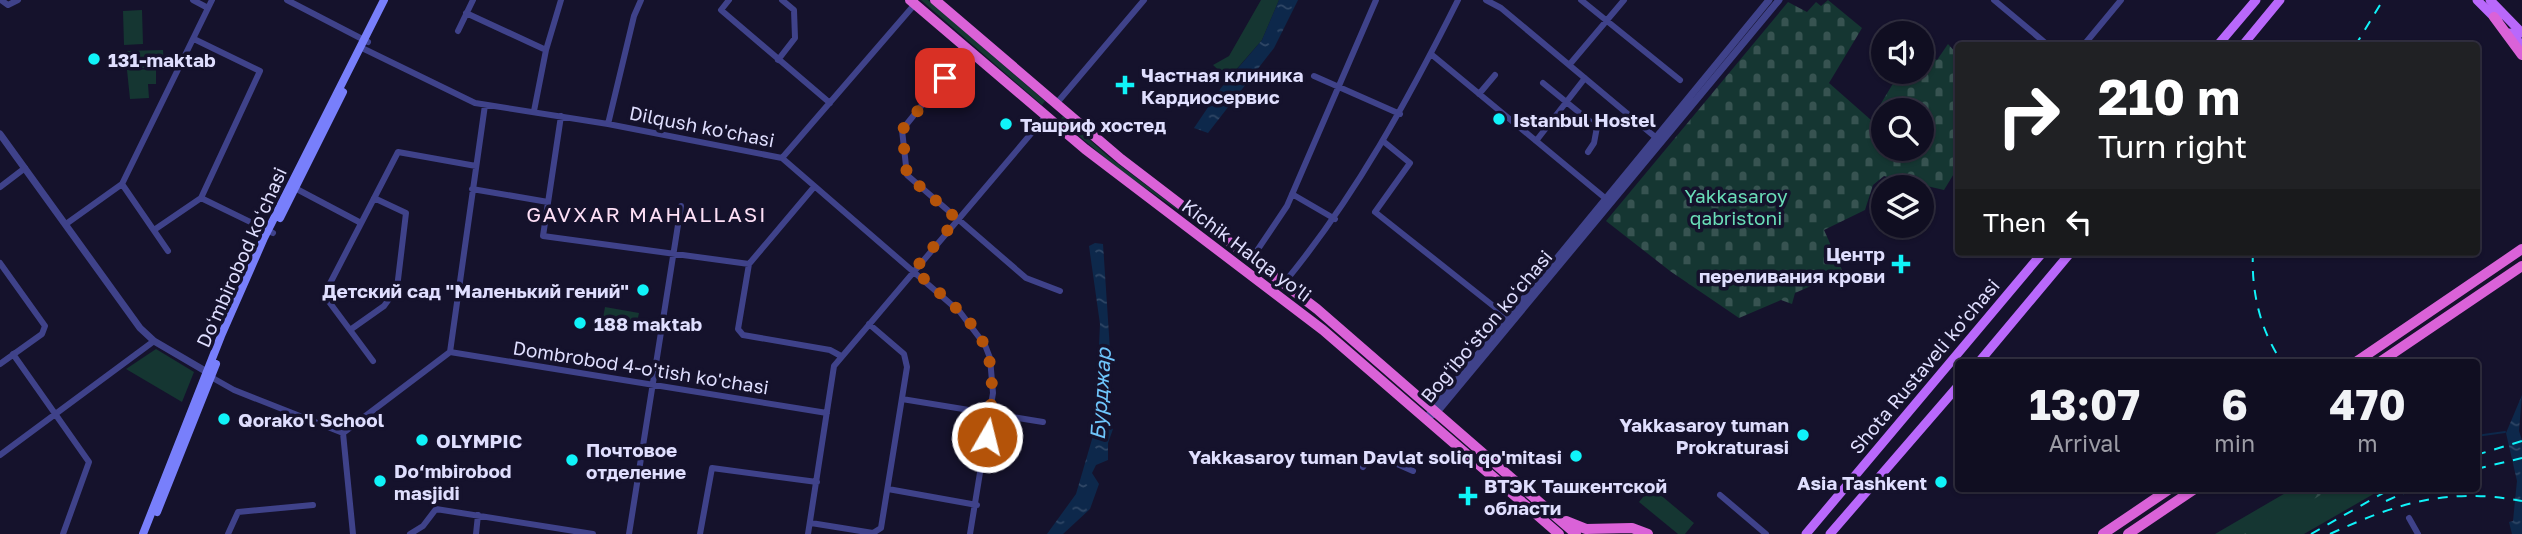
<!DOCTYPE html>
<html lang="en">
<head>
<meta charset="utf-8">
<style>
  body { margin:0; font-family:"Golos Text",sans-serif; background:#19172a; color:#f1f3f6; height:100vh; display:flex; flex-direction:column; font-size:26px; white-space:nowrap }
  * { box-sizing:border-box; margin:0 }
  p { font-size:23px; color:#9c9ca5 }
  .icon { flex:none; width:38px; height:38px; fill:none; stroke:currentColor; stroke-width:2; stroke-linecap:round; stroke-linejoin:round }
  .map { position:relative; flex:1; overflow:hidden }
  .details { position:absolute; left:1955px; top:359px; width:525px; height:133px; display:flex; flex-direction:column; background:#100e21; border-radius:7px; box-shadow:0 2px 5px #0004,0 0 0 2px #302e3f }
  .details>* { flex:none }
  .banner { position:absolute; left:1955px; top:42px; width:525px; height:214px; border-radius:7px; box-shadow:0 2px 5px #0004,0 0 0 2px #302e3f; background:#202124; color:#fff; overflow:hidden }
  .fabs { position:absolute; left:1871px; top:21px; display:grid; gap:14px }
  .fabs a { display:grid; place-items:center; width:63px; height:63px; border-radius:50%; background:#100e21; box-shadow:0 2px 5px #0004,0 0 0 2px #302e3f; font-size:35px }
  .pin { position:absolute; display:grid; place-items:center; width:60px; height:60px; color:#fff; margin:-30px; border-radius:14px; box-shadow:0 4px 10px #0006 }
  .me { position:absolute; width:77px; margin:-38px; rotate:8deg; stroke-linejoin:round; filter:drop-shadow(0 0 5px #0008) }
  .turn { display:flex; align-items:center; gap:24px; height:147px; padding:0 28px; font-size:32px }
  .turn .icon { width:91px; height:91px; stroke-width:2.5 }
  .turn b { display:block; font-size:49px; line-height:60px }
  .then { display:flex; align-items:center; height:66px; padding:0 28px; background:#0003; gap:14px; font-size:26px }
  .eta { display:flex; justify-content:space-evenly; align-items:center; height:119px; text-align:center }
  .eta b { font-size:42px; font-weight:700; line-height:49px }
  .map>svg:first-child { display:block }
  .green { fill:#153632 }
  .forest { fill:url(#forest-firs) }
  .cemetery { fill:url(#cemetery-stones); fill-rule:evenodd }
  .water { fill:url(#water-ripples) }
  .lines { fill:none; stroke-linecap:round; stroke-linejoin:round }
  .stream { stroke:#0d284b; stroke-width:2 }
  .minor { stroke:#3f428a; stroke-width:6 }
  .tertiary { stroke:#3f428a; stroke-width:7 }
  .secondary { stroke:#787ffb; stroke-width:8 }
  .primary { stroke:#b968fb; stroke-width:9 }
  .trunk { stroke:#da62d8; stroke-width:10 }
  .rail { stroke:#10f3f9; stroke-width:2; stroke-dasharray:10 9; stroke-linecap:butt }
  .route { stroke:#b45309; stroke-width:12; stroke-dasharray:0 21.6 }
  .poi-dot { fill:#10f3f9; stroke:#15122c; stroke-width:2.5 }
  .labels { text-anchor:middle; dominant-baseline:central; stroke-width:7; stroke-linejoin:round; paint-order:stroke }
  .poi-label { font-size:19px; font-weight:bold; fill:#dfdefe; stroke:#15122c; text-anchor:start }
  .street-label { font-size:19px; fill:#dfdefe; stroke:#15122c }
  .park-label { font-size:19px; fill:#6adeb8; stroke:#15122c }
  .neighbourhood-label { font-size:21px; letter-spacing:2px; fill:#fee0f6; stroke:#15122c }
  .water-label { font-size:21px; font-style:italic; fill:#6fc5fb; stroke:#15122c }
</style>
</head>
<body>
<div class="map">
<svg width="2522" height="534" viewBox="0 0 2522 534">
  <defs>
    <pattern id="forest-firs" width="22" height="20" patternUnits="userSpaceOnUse" patternTransform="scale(1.75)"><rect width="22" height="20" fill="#153632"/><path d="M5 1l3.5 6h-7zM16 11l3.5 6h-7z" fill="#375351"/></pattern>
    <pattern id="cemetery-stones" width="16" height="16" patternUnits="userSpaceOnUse" patternTransform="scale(1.75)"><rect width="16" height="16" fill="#153632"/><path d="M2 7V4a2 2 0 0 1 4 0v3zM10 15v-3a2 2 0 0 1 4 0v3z" fill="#375351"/></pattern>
    <pattern id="water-ripples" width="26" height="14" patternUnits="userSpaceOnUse" patternTransform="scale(1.75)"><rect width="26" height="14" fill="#0d284b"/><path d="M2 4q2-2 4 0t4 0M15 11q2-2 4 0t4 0" fill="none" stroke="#304766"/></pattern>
  </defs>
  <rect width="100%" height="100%" fill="#15122c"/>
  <!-- green -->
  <path class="green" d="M921,0H928L1045,101L1042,105Z
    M1261,0H1279L1262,40L1228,79L1213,65L1229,56Z
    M142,10L143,44L124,45L123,11Z
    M163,50L164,68H125V51Z
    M156,69V84H148L149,98L130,99L127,70Z
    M1063,116L1109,157L1192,220L1122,172L1060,120Z
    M605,307L639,313L635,331L602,324Z
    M156,349L194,372L182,402L126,369Z
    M1651,487L1694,523L1685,534H1678L1639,502Z
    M2294,488H2384L2304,534H2215Z"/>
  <!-- forest -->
  <path class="forest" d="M2320,488H2332L2257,534H2244Z"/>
  <!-- cemetery -->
  <path class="cemetery" d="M1828,0L1862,28L1829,83L1871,120L1900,72H1922V52L1937,60L1948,44L1958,55V172H1955L1944,190L1884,176L1873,185L1865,210L1824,230L1843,272L1795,293L1792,304L1781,300L1739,318L1670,271L1606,221L1788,2L1807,12L1816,2L1821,6ZM1883,110H1922V149H1883Z"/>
  <!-- water -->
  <path class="water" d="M1279,0H1298L1274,48L1208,133L1194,128L1221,88L1262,40Z
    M1095,243L1103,244L1110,350L1106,416L1113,429L1108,443V460L1096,465L1092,473L1099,484L1090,509L1063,534H1047L1076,494L1095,429L1100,324L1089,246Z
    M2522,395L2519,431L2522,440V534H2512L2509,522L2513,521L2517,481L2506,433Z"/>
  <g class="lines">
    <!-- stream -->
    <path class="stream" d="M2476,436L2505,432"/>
    <!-- minor -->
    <path class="minor" d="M1,0L8,5L18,0
      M193,0L208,8
      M287,0L368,42
      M729,0L721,10L830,103
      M1486,0L1501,8L1660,141
      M1581,0L1680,80
      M1994,0L2049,46
      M466,13L546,50
      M458,31L473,0
      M194,39L260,71L201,198
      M2083,46L2121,0
      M360,47L475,103L608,124L782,158L960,312L985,345L990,358L993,393L970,534
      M967,49L902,130L907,175L1026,278L1060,291
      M1431,54L1605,198
      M778,60L795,38L794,10L782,0
      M1570,64L1624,0
      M1314,76L1400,114
      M1543,83L1597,127L1594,143L1588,152
      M1479,94L1495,75
      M1056,104L1144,0
      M534,111L546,50L561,0
      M561,116L543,236L749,264
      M608,124L634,16L641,0
      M1383,141L1410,163L1375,212L1511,320
      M1536,141L1585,78
      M782,158L915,4
      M122,184L168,251
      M291,186L361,223
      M0,187L25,168
      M814,187L749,264L738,329L743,335L830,350L841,356
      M472,189L548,202
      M1292,194L1335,219
      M66,224L122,184L212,0
      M154,230L201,198L273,233
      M1252,258L1287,206L1376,0
      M0,263L45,326L42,334L0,364
      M1284,283C1355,197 1408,100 1458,0
      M350,330L384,306L397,288L406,213L374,198
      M450,352L827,413
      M450,352L485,105
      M13,354L89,462L63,534
      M373,361L324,295L398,152L476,166
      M211,377L234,390L343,433
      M902,399L1043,422
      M343,433L450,352
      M343,433L353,534
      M0,455L154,341
      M1363,467L1368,460L1379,456L1413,471
      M888,489L977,505
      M1720,495L1766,534
      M2409,518L2418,534
      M811,523L873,533L881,528L907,367L904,354L869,324
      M228,534L238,512L313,505
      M410,534L423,526L436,509L593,534
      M476,534L478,515
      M629,534L681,206
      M700,534L712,468L817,482
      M808,534L834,366L1046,116"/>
    <!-- tertiary -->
    <path class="tertiary" d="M0,134L140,328L154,341L207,372
      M1430,413L1769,0
      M1428,418L1438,411L1779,0"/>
    <!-- secondary -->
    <path class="secondary" d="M280,218L343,92
      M157,512L216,364
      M143,534L221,336L264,238L384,0"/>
    <!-- primary -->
    <path class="primary" d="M2477,0L2498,21
      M2490,0L2522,33
      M2510,33L2522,45
      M2217,46L2256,0
      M2242,46L2280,0
      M1979,362L2071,252
      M1806,534L2043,252
      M1830,534L1958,386"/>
    <!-- trunk -->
    <path class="trunk" d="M910,0L1085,149L1323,330L1559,534
      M935,0L1121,159L1317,309L1576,534
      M2494,17L2522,55
      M2356,362L2522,249
      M2380,362L2522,266
      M1566,521L1586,529L1632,528L1648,534
      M2103,534L2171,488
      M2128,534L2196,488"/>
    <!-- rail -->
    <path class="rail" d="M2355,46L2383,0
      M2253,252C2251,291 2260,330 2282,362
      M2476,455L2522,441
      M2476,469L2522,458
      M2386,501L2415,488
      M2311,534L2392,488
      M2330,534C2397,503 2448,487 2522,501"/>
  </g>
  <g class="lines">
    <!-- route -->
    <path class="route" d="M945,78L902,130L907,175L957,219L914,270C983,332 1002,340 987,437"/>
  </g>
  <!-- markers -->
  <g class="poi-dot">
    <circle cx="94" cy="59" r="7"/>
    <path d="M1121.5 74.5h7v7h7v7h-7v7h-7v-7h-7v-7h7z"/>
    <circle cx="1499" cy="119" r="7"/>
    <circle cx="1006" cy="124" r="7"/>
    <path d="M1897.5 253.5h7v7h7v7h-7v7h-7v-7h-7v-7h7z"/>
    <circle cx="643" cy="290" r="7"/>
    <circle cx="580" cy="323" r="7"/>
    <circle cx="224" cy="419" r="7"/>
    <circle cx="1803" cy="435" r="7"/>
    <circle cx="422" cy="440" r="7"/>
    <circle cx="1576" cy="456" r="7"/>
    <circle cx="572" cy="460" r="7"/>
    <circle cx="380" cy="481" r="7"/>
    <circle cx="1941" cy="482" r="7"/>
    <path d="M1464.5 485.5h7v7h7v7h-7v7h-7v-7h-7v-7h7z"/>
  </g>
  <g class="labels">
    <!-- poi labels -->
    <g class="poi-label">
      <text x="108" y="59">131-maktab</text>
      <text x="1141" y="74">Частная клиника<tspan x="1141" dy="22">Кардиосервис</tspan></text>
      <text x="1513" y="119">Istanbul Hostel</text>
      <text x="1020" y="124">Ташриф хостед</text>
      <text x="1885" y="253" text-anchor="end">Центр<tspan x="1885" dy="22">переливания крови</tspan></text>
      <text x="629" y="290" text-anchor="end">Детский сад "Маленький гений"</text>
      <text x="594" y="323">188 maktab</text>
      <text x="238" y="419">Qorako'l School</text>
      <text x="1789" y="424" text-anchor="end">Yakkasaroy tuman<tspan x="1789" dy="22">Prokraturasi</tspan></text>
      <text x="436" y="440">OLYMPIC</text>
      <text x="586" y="449">Почтовое<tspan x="586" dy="22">отделение</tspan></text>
      <text x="1562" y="456" text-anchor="end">Yakkasaroy tuman Davlat soliq qo'mitasi</text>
      <text x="394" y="470">Do‘mbirobod<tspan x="394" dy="22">masjidi</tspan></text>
      <text x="1927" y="482" text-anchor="end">Asia Tashkent</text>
      <text x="1484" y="485">ВТЭК Ташкентской<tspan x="1484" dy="22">области</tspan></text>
    </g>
    <!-- street labels -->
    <g class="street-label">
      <text transform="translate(702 126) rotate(11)">Dilqush ko'chasi</text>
      <text transform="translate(1247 250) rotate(37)">Kichik Halqa yo'li</text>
      <text transform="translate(241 257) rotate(-66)">Doʻmbirobod koʻchasi</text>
      <text transform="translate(1486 326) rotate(-50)">Bogʻiboʻston koʻchasi</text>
      <text transform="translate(1924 366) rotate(-50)">Shota Rustaveli ko'chasi</text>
      <text transform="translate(641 367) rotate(9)">Dombrobod 4-o'tish ko'chasi</text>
    </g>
    <!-- park labels -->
    <g class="park-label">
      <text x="1736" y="195">Yakkasaroy<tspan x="1736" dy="22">qabristoni</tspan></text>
    </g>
    <!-- neighbourhood labels -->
    <g class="neighbourhood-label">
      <text x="647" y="214">GAVXAR MAHALLASI</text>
    </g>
    <!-- water labels -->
    <g class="water-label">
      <text transform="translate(1100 394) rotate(-86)">Бурджар</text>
    </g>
  </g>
</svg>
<div class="fabs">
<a><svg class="icon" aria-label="sound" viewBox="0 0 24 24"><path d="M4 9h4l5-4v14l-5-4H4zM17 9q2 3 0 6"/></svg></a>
<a><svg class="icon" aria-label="search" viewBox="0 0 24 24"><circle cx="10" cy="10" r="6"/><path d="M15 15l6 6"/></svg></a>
<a><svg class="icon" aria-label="layers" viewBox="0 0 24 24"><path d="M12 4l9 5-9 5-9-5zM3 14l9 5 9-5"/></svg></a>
</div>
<div class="pin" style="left:945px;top:78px;background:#d93025"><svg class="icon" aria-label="arrive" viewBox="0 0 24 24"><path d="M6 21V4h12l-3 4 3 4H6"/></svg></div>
<svg class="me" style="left:987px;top:437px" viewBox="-20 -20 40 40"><circle r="17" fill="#b45309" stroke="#fff" stroke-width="3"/><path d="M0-11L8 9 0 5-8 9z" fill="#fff"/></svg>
<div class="banner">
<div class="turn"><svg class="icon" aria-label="right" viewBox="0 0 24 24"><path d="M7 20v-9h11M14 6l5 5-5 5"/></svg><div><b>210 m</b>Turn right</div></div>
<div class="then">Then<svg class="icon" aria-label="left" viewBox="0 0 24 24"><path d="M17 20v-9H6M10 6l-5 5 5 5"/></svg></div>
</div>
<section class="details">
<div class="eta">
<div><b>13:07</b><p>Arrival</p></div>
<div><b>6</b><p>min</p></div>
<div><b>470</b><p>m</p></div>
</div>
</section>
</div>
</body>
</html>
